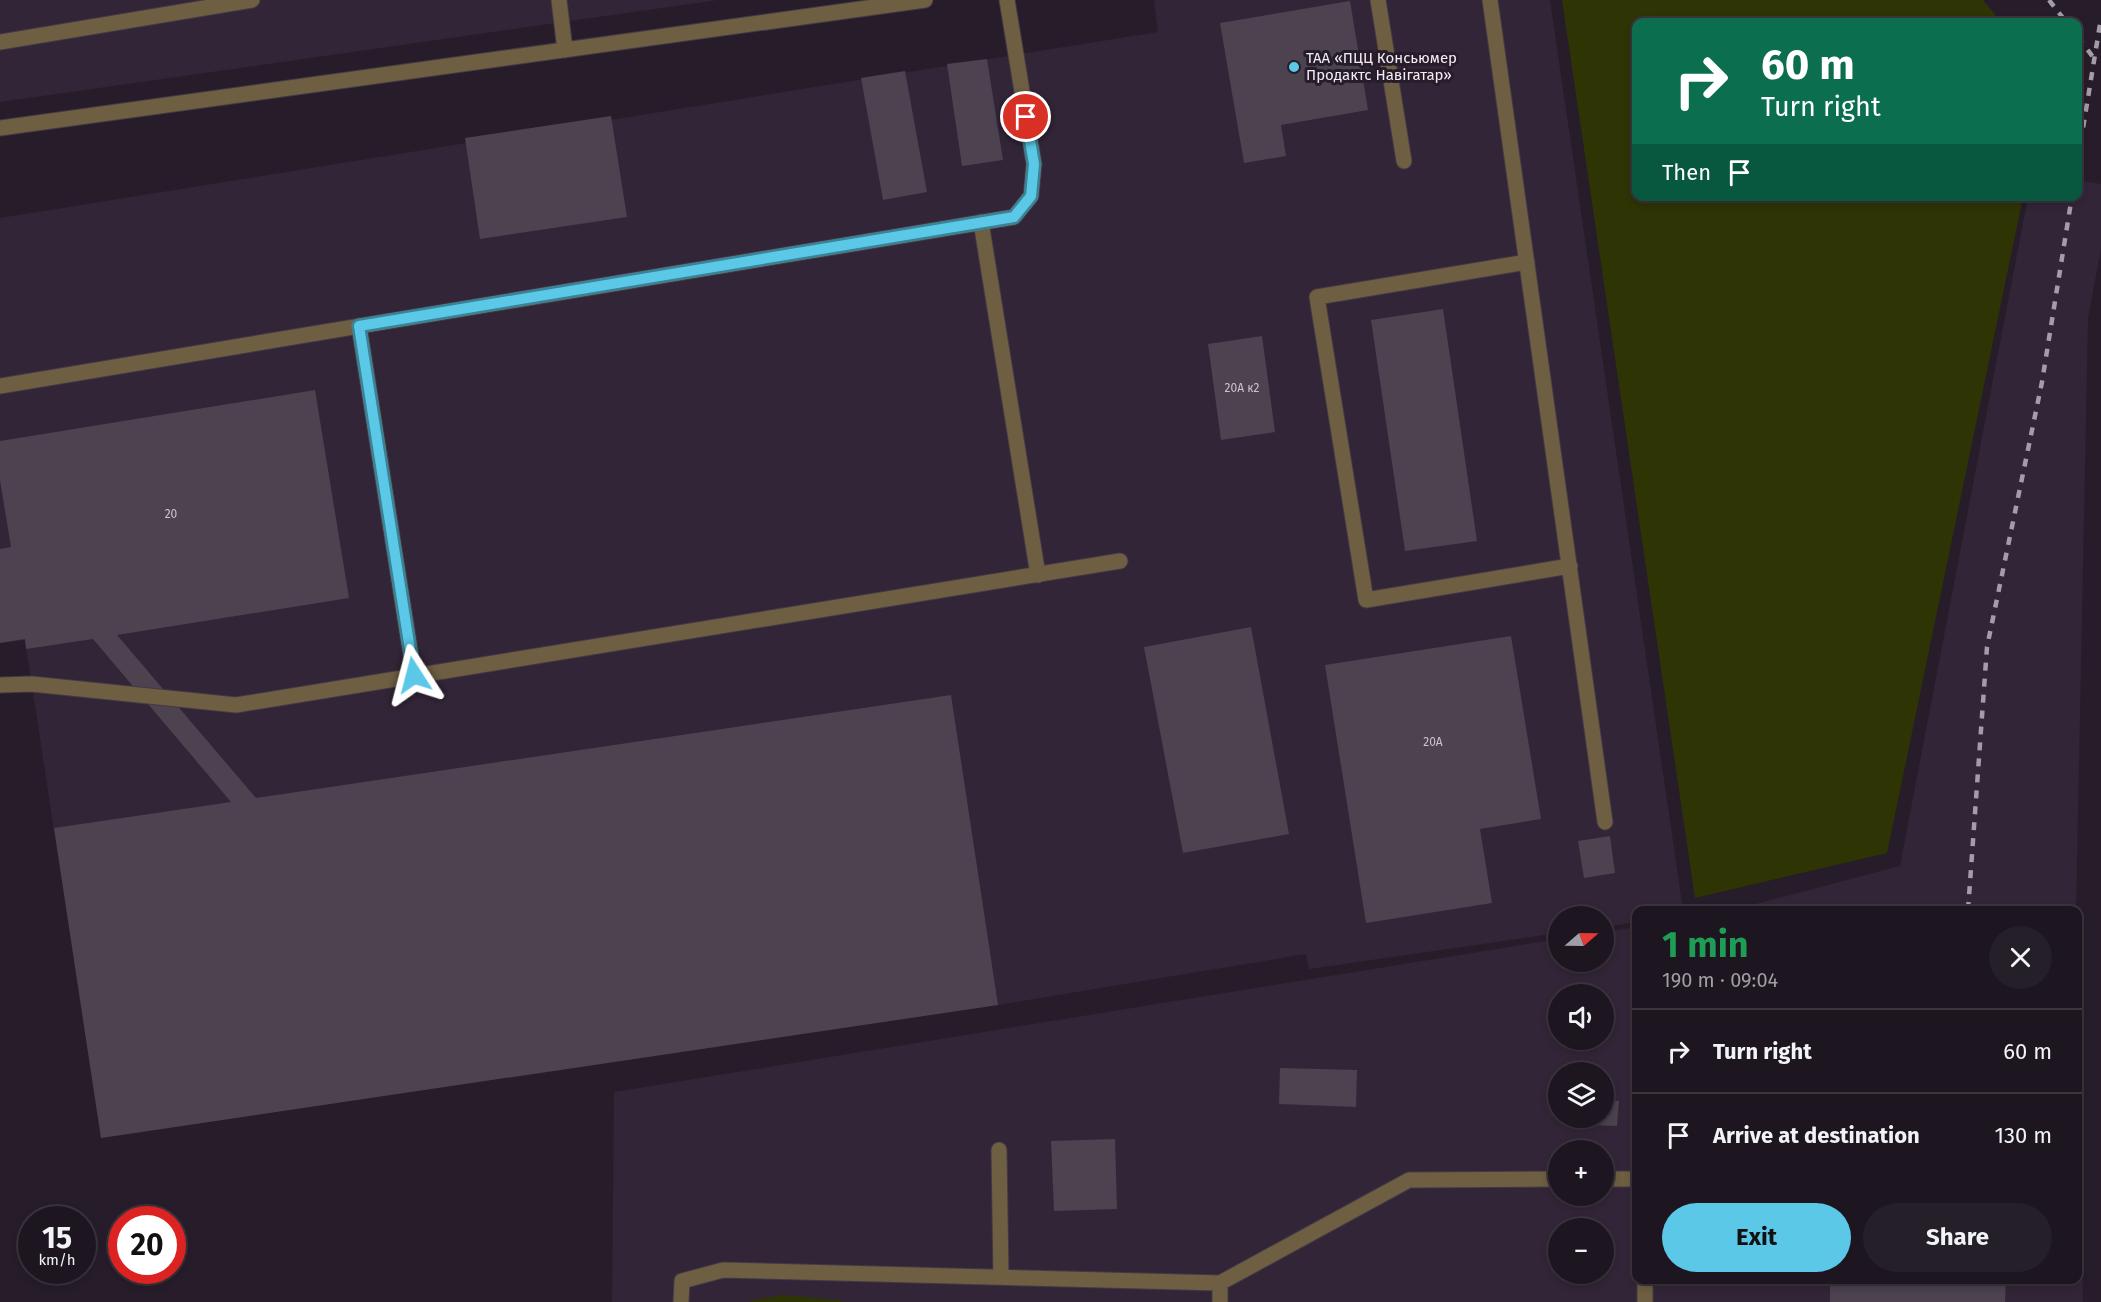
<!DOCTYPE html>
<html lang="en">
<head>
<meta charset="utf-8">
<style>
  body { margin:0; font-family:"Fira Sans",sans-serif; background:#251f29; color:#f1f3f6; height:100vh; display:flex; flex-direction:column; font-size:22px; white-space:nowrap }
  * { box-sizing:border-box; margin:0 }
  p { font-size:20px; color:#a09fa5 }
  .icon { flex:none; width:33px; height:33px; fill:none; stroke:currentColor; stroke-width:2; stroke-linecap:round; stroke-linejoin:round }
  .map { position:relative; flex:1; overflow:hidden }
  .drawer { position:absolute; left:1632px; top:906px; width:450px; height:378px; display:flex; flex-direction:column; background:#1d1620; border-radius:12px; box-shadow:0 3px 9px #0003,0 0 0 2px #3b353e }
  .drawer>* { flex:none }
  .guide { position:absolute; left:1632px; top:18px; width:450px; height:183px; border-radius:12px; box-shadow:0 3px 9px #0003,0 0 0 2px #3b353e; background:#0b6e4f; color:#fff; overflow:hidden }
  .needle { width:39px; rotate:70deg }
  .fabs { position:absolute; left:1548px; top:906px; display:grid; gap:12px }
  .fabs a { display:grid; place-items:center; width:66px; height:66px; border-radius:50%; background:#1d1620; box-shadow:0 3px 9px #0003,0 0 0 2px #3b353e; font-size:30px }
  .speed { position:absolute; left:18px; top:1206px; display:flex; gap:12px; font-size:30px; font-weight:700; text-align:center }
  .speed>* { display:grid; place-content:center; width:78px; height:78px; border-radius:50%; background:#1d1620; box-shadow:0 3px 9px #0003,0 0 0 2px #3b353e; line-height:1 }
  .speed small { font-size:15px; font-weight:400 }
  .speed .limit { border:9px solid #d22; background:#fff; color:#111 }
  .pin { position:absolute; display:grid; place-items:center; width:51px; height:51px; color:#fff; margin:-26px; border:3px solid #fff; border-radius:50%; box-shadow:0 2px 6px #0007 }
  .me { position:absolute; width:66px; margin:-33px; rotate:351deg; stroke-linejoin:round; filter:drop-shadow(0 0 4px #0008) }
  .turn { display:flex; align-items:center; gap:21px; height:126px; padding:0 30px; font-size:27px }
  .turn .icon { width:78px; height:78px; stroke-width:2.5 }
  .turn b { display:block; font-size:42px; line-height:51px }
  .then { display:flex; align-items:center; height:57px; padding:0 30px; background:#0003; gap:12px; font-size:22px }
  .round { display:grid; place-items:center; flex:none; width:63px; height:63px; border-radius:32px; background:#251f29 }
  .summary { display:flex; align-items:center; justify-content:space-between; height:102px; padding:0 30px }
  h1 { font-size:36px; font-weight:700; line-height:45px; color:#1e9e55 }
  .action { display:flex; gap:12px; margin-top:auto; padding:12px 30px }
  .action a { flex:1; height:69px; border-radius:36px; background:#5bc8e7; color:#111; font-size:24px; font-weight:700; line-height:69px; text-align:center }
  .action a+a { background:#251f29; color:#f1f3f6 }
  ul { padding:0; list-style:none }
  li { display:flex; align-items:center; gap:18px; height:84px; padding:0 30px; border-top:2px solid #3b353e }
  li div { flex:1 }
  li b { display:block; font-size:22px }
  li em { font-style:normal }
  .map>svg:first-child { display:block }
  .built { fill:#322537; fill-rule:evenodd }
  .green { fill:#2e3404 }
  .building { fill:#4d4250 }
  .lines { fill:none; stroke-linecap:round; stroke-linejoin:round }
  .minor-casing { stroke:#443a46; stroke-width:17 }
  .minor { stroke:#6e5f42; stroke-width:15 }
  .rail { stroke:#a49ca6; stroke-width:4.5; stroke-dasharray:8 8; stroke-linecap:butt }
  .route-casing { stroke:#3b8296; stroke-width:15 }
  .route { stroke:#5bc8e7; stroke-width:10 }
  .poi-dot { fill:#5bc8e7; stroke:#271d2a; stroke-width:2 }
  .labels { text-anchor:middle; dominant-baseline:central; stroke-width:6; stroke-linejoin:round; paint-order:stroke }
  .number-label { font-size:12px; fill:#cac2cc }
  .poi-label { font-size:15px; fill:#f3ecf5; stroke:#271d2a; text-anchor:start }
</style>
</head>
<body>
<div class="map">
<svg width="2101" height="1302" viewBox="0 0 2101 1302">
  <rect width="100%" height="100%" fill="#271d2a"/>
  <!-- built -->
  <path class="built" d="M0,0H718L0,102Z
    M1154,0H1550L1683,910H1636V922L1604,927V916H1558V933L1309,969L1306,954L998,1005L101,1138L25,640L0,643V218L1158,32Z
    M2078,180L2101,184V249L2088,318L2076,910H1733L1900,866L2028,197L2078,196Z
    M1636,927V1280H2078V1032L2083,1302H612L614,1092L1558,939V962H1604V932ZM1558,994H1604V1040H1558ZM1558,1072H1604V1118H1558ZM1558,1150H1604V1196H1558ZM1558,1228H1604V1274H1558Z"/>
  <!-- green -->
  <path class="green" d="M1562,0H1983L2001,22H1636V196L2023,197L1887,853L1695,898Z
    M782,1295L842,1300L841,1302H750L753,1300Z"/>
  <!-- building -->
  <path class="building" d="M1350,1L1368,110L1281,125L1286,156L1244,163L1220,23Z
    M987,59L1003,160L962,166L947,64Z
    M905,71L927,192L883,200L861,78Z
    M611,116L627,217L480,239L465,138Z
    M1443,309L1477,541L1405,551L1371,320Z
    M1262,336L1275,432L1221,440L1208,344Z
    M315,390L349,598L117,635L256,798L951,695L998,1005L101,1138L54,828L231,802L93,639L26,649L25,639L0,643V549L11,547L0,480V441Z
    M1251,627L1289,834L1183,853L1144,647Z
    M1511,636L1541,819L1480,829L1492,903L1366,923L1325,665Z
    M1610,836L1615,873L1584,878L1578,841Z
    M1280,1068L1357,1070L1356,1107L1279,1104Z
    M1604,1100L1619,1101L1617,1126L1588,1125V1118H1604Z
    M1115,1139L1117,1209L1054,1211L1051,1141Z
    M1830,1280H2006L2005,1302H1830Z"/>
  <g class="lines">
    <!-- minor casing -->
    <g class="minor-casing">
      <path id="minor" d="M559,0L565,50
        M1378,0L1404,161
        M1490,0L1605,822
        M0,42L252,0
        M0,128L925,0
        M981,222L1038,575
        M1527,262L1317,297L1366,600L1570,566
        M359,326L414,675
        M0,386L1014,217L1031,196L1034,164L1007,0
        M0,685L32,684L236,705L1120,561
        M999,1150L1001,1277
        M1604,1179H1636
        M681,1302L682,1281L723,1270L1220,1283L1409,1180L1558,1179
        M1220,1302V1283
        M1645,1302V1280"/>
    </g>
    <!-- minor -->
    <use href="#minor" class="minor"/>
    <!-- rail -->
    <path class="rail" d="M2049,0L2066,22
      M2078,37L2096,61
      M2078,159L2101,18
      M1968,910L1987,647L2042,382L2072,196"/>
  </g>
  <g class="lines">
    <!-- route casing -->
    <g class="route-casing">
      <path id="route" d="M414,675L359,326L1014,217L1031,196L1034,164L1026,117"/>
    </g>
    <!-- route -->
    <use href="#route" class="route"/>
  </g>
  <!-- markers -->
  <circle class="poi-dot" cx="1294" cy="67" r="6"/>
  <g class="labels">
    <!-- number labels -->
    <g class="number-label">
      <text x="1242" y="388">20А к2</text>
      <text x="171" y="514">20</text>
      <text x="1433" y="742">20А</text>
    </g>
    <!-- poi labels -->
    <g class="poi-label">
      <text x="1306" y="58">ТАА «ПЦЦ Консьюмер<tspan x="1306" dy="17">Продактс Навігатар»</tspan></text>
    </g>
  </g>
</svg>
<div class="fabs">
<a><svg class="needle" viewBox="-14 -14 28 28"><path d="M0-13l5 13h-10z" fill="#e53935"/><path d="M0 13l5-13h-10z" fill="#a09fa5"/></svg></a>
<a><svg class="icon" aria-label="sound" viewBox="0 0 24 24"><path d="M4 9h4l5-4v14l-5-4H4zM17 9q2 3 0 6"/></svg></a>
<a><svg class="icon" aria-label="layers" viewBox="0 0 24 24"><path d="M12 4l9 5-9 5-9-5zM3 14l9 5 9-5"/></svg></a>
<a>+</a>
<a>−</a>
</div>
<div class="speed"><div>15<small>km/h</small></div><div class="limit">20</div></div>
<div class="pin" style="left:1026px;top:117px;background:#d93025"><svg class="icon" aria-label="arrive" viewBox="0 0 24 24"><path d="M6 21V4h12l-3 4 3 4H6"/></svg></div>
<svg class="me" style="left:414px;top:675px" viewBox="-20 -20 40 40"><path d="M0-17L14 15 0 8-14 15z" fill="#5bc8e7" stroke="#fff" stroke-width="4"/></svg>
<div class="guide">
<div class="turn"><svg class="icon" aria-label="right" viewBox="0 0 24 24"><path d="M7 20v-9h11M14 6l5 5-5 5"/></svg><div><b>60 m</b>Turn right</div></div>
<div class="then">Then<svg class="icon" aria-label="arrive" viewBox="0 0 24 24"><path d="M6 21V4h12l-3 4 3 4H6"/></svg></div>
</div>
<section class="drawer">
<div class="summary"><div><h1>1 min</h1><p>190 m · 09:04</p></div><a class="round"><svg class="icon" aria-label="close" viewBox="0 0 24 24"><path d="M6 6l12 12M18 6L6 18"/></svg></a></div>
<ul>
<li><svg class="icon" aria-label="right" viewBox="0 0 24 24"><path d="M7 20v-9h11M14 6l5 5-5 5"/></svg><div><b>Turn right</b></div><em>60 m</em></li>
<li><svg class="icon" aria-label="arrive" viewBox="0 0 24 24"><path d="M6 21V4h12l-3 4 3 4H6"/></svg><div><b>Arrive at destination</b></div><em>130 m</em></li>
</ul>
<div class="action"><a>Exit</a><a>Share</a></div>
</section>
</div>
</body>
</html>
